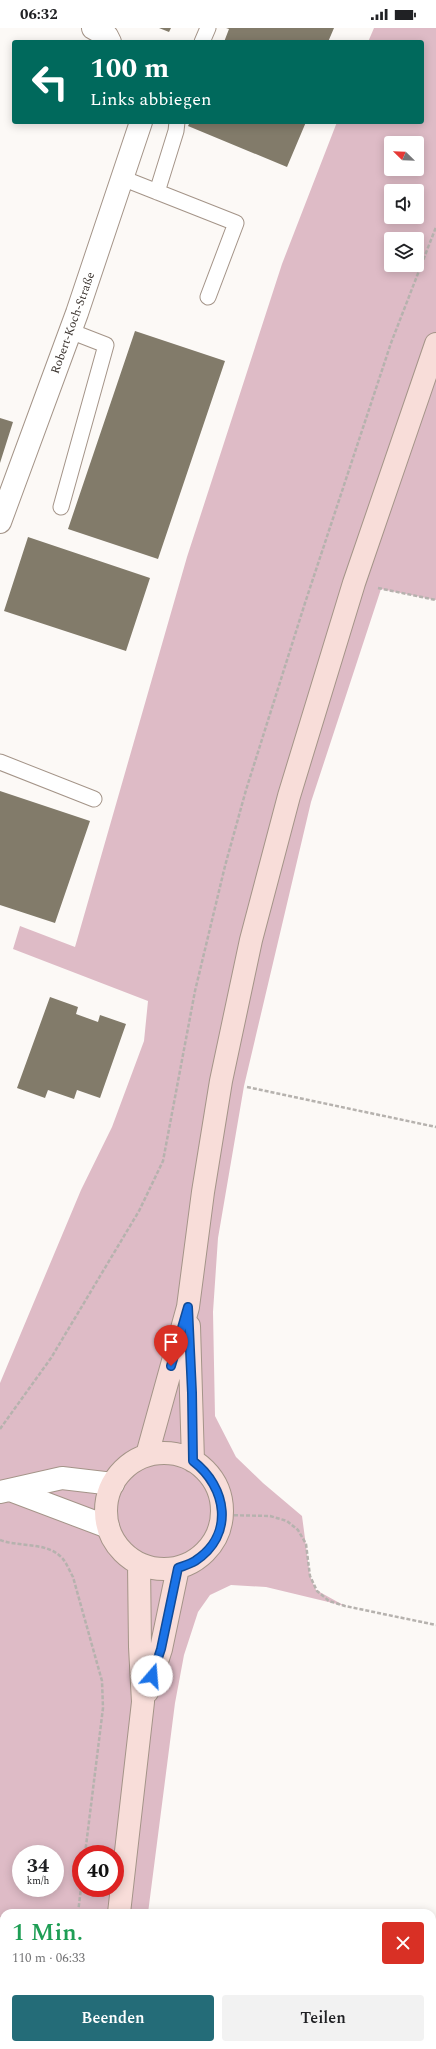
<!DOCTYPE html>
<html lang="de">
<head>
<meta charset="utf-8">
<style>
  body { margin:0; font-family:Spectral,serif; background:#f2f2f2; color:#202124; height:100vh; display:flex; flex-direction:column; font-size:15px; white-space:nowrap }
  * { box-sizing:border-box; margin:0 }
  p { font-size:13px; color:#757577 }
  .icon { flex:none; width:22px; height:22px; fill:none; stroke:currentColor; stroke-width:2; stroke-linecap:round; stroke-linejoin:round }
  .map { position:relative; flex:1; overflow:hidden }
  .sheet { position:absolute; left:0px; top:1881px; width:436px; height:140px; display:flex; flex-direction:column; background:#fff; border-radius:12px 12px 0 0; box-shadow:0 2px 10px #0003 }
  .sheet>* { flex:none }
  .hud { position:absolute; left:12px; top:12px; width:412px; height:84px; border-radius:4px; box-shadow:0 2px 10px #0003; background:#00695c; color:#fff; overflow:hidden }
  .needle { width:26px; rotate:293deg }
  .buttons { position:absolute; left:384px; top:108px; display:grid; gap:8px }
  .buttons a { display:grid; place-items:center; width:40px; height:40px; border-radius:4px; background:#fff; box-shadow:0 2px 10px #0003; font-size:20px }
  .speed { position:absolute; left:12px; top:1817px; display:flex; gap:8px; font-size:20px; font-weight:700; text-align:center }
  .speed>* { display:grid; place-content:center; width:52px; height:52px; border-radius:50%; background:#fff; box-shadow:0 2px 10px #0003; line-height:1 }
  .speed small { font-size:10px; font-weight:400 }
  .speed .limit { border:6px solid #d22; background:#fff; color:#111 }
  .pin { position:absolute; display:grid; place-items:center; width:34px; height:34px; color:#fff; margin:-41px -17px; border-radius:50% 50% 50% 0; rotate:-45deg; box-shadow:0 0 4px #0007 }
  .pin .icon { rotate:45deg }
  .me { position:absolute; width:44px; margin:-22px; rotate:18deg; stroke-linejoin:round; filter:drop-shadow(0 0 3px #0008) }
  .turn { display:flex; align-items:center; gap:14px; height:84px; padding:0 12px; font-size:18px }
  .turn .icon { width:52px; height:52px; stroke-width:2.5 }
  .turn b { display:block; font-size:28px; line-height:34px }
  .round { display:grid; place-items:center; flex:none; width:42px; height:42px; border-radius:4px; background:#f2f2f2 }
  .summary { display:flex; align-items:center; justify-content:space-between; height:68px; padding:0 12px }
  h1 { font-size:24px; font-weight:600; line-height:30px; color:#1e9e55 }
  .button { display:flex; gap:8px; margin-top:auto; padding:8px 12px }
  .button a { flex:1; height:46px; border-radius:4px; background:#246c78; color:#fff; font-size:16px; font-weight:600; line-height:46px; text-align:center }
  .button a+a { background:#f2f2f2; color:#202124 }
  .status { display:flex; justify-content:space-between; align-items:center; height:28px; padding:0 20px; background:#fff; direction:ltr }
  .status svg { height:11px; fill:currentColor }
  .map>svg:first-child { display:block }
  .green { fill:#debbc6; fill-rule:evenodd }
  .water { fill:#d8e2ba; stroke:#a8ad90 }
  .building { fill:#827b6a }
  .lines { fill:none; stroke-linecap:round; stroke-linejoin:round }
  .lane-casing { stroke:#a49488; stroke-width:17 }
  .street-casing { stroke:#a49488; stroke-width:24 }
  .secondary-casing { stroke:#a49488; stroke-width:24 }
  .path { stroke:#b6b2ae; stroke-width:2.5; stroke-dasharray:4 2; stroke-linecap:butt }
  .lane { stroke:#fff; stroke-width:15 }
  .street { stroke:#fff; stroke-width:22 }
  .secondary { stroke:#f8ddd9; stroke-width:22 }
  .route-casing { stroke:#114b97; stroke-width:10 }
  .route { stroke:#1a73e8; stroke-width:7 }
  .labels { text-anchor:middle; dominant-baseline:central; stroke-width:4; stroke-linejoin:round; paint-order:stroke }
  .street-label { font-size:12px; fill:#39322d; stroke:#fff }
</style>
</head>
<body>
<div class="status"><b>06:32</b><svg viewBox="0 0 49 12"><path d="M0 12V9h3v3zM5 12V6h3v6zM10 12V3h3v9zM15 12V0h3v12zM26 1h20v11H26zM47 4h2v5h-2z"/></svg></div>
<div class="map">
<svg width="436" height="2021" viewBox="0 0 436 2021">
  <rect width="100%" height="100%" fill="#fcf9f6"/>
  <!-- green -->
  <path class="green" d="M374,0H436V572L381,561L311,774L244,1058L218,1210L213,1284L215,1388L236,1429L263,1455L302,1488L310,1548L316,1562L345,1578L266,1559L231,1557L210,1567L198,1584L184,1627L175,1675L148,1885H4V1890L0,1889V1355L81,1162L112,1099L144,1013L148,973L13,921L20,898L75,919L187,529L282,236L337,94H422V14H368ZM391,115H417V141H391ZM391,163H417V189H391ZM391,211H417V237H391ZM21,1826H55V1860H21ZM81,1826H115V1860H81Z
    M62,2017H131V2021H61Z"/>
  <!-- water -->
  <path class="water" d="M4,1905V2012L0,1957V1908Z
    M4,2017H48L47,2021H5Z"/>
  <!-- building -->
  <path class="building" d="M159,0H171L169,4Z
    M226,0H334L328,14H224L229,1Z
    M190,94H306L287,139L188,98Z
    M135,303L225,333L158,531L68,501Z
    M0,390L13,394L0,435Z
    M28,509L150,550L126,623L4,583Z
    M0,763L90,793L55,895L0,877Z
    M50,969L78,979L76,986L98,994L100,987L126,996L100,1070L77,1062L74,1071L48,1062L45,1070L17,1060Z"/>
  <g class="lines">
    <!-- lane casing -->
    <g class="lane-casing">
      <path id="lane" d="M202,14L208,0
        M122,150L236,195L208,269
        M157,164L176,103L177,94
        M61,479L106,317L70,303
        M0,734L94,771"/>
    </g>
    <!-- street casing -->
    <g class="street-casing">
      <path id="street" d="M93,0L107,8L110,14
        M0,494L77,285L141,94
        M10,1462L108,1499
        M0,1464L62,1450L113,1456"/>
    </g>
    <!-- secondary casing -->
    <g class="secondary-casing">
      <path id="secondary" d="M189,1298L193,1433
        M106 1483a58 58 0 1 1 116 0a58 58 0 1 1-116 0Z
        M147,1427L188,1279L203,1164L221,1053L251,912L289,768L354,555L436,316
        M147,1664L161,1621L178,1540
        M119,1885L143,1674L140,1619L139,1536
        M103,2021L104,2017"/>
    </g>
    <!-- path -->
    <path class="path" d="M378,560L436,572
      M247,1059L436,1099
      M0,1401L51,1330L139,1183L163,1133L195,963L225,838L246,762L305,575L391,315L436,199
      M222,1487L270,1488L287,1493L298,1502L306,1516L310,1548L317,1563L329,1573L345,1578L436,1597
      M0,1512C18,1519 45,1514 60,1528C66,1533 69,1542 73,1549L102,1653L103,1680L85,1826
      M78,1885L81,1860
      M61,2021L62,2017"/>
    <!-- lane -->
    <use href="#lane" class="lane"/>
    <!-- street -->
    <use href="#street" class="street"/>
    <!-- secondary -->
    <use href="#secondary" class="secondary"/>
  </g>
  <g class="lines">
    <!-- route casing -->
    <g class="route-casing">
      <path id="route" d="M152,1648L161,1621L178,1540C183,1538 190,1536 195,1533C235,1507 227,1459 193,1433L192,1365L188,1279L171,1338"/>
    </g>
    <!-- route -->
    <use href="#route" class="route"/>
  </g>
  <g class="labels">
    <!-- street labels -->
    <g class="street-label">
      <text transform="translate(73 295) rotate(-70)">Robert-Koch-Straße</text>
    </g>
  </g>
</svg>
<div class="buttons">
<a><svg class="needle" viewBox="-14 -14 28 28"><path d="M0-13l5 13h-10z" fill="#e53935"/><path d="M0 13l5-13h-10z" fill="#757577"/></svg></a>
<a><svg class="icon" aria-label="sound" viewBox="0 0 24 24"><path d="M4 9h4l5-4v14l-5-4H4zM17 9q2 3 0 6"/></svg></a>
<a><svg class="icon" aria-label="layers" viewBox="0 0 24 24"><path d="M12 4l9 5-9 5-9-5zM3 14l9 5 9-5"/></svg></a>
</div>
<div class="speed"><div>34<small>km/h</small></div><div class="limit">40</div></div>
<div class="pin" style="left:171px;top:1338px;background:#d93025"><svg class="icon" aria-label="arrive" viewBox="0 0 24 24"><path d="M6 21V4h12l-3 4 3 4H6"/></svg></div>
<svg class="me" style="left:152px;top:1648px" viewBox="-20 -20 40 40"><circle r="19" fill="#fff"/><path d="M0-13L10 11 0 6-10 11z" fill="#1a73e8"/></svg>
<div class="hud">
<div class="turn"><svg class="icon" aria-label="left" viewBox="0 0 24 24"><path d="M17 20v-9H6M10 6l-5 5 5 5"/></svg><div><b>100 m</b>Links abbiegen</div></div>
</div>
<section class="sheet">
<div class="summary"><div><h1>1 Min.</h1><p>110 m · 06:33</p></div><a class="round" style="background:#d93025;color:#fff"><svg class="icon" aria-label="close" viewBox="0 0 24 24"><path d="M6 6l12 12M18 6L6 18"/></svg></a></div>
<div class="button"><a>Beenden</a><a>Teilen</a></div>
</section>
</div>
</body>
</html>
